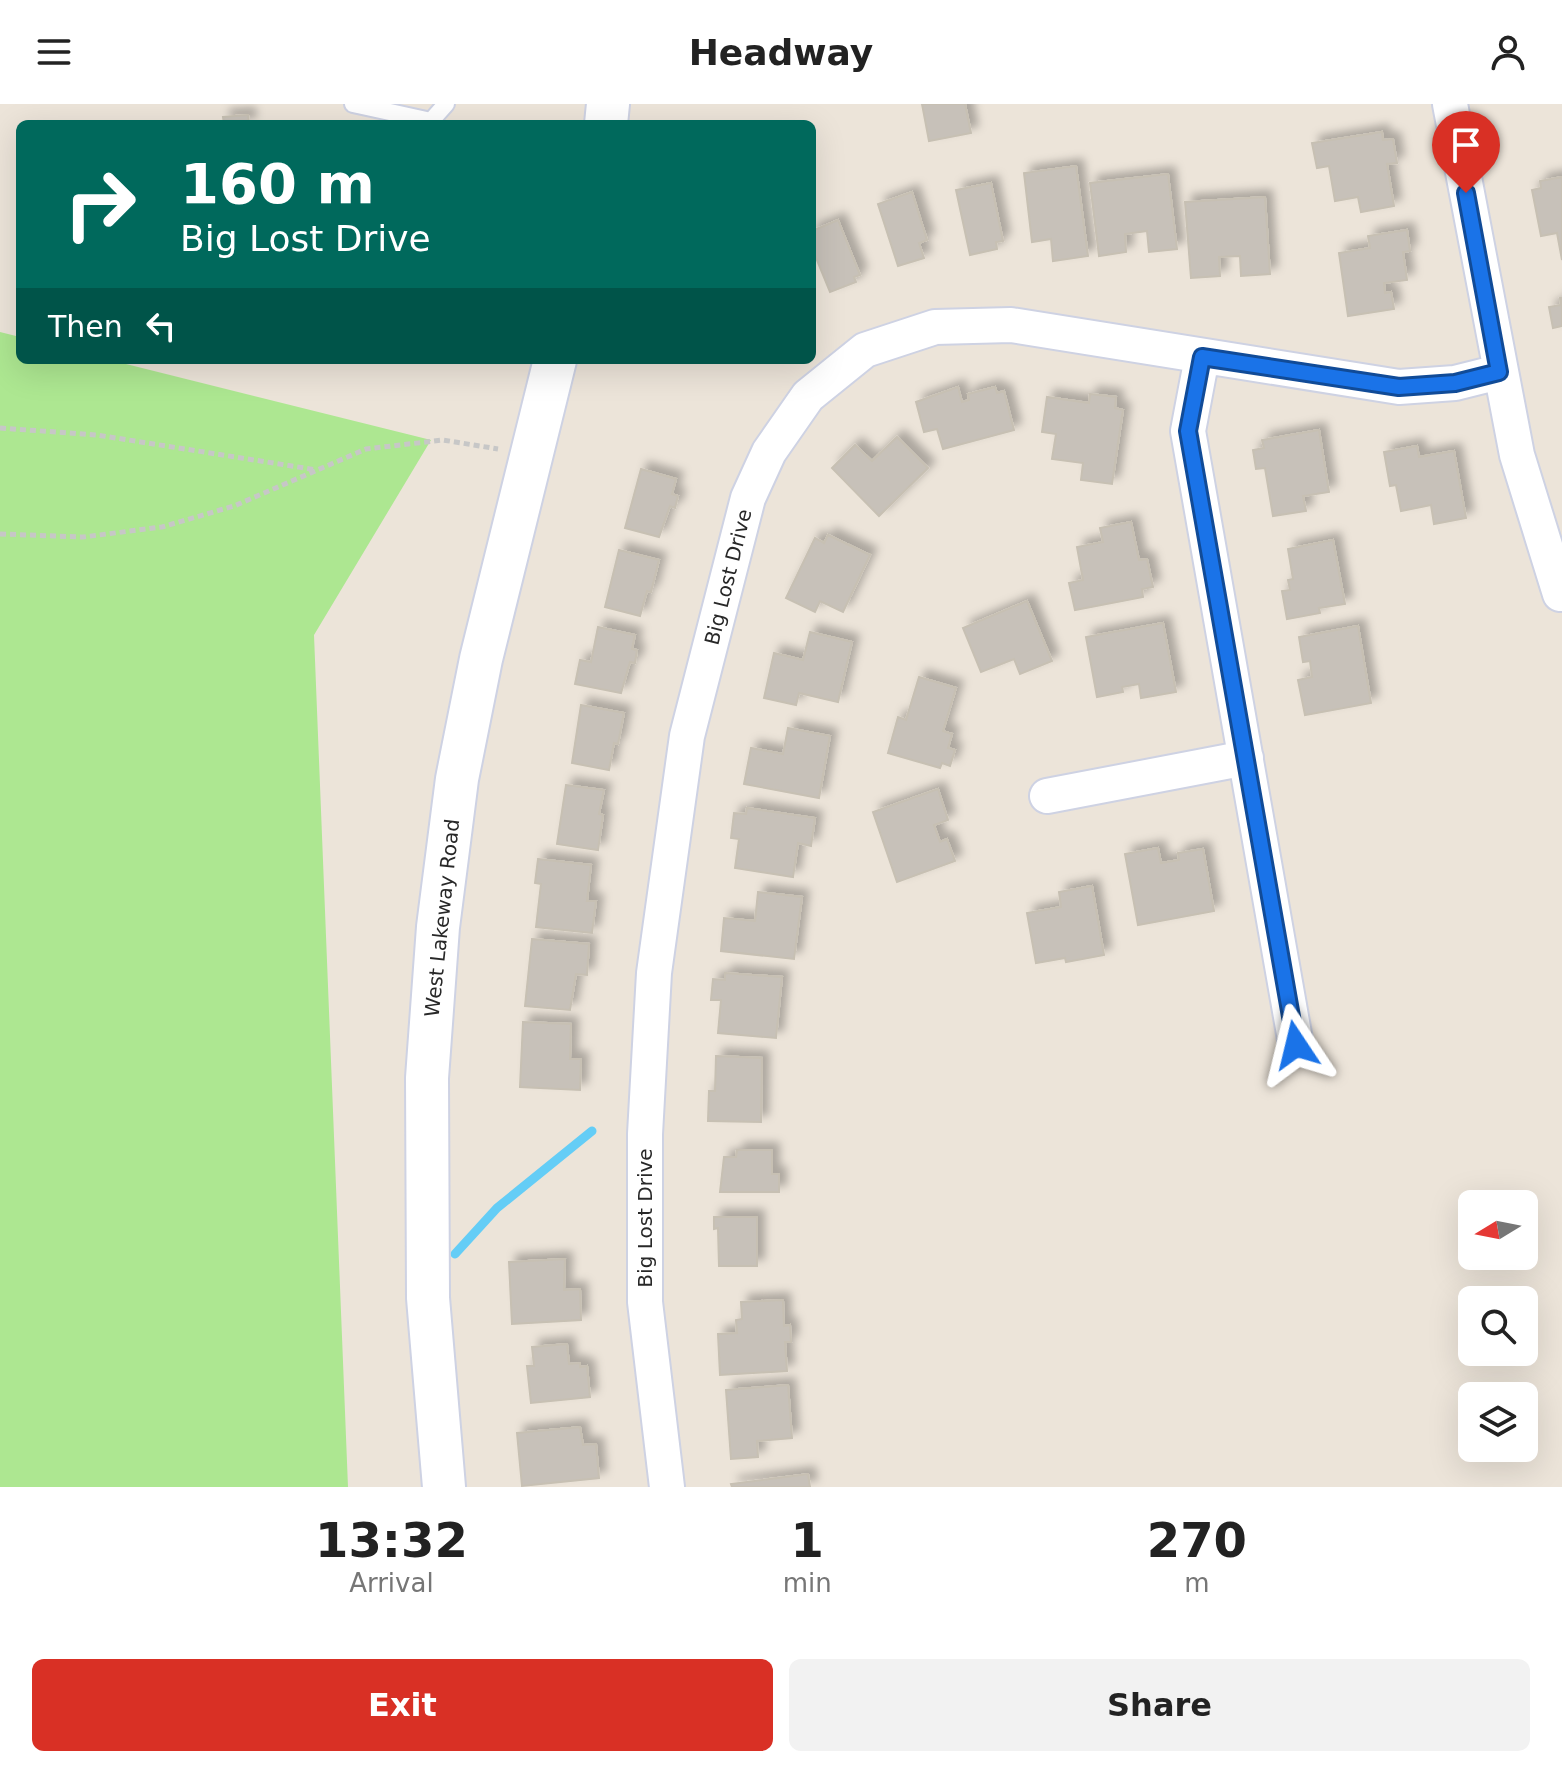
<!DOCTYPE html>
<html lang="en">
<head>
<meta charset="utf-8">
<style>
  body { margin:0; font-family:"DejaVu Sans",sans-serif; background:#f2f2f2; color:#222; height:100vh; display:flex; flex-direction:column; font-size:30px; white-space:nowrap }
  * { box-sizing:border-box; margin:0 }
  p { font-size:26px; color:#767676 }
  .icon { flex:none; width:44px; height:44px; fill:none; stroke:currentColor; stroke-width:2; stroke-linecap:round; stroke-linejoin:round }
  .map { position:relative; height:1383px; overflow:hidden }
  .side { display:flex; flex-direction:column; background:#fff; flex:1 }
  .side>* { flex:none }
  .top-card { position:absolute; left:16px; top:16px; width:800px; height:244px; border-radius:12px; box-shadow:0 8px 32px #0002; background:#00695c; color:#fff; overflow:hidden }
  .needle { width:52px; rotate:260deg }
  .fabs { position:absolute; left:1458px; top:1086px; display:grid; gap:16px }
  .fabs a { display:grid; place-items:center; width:80px; height:80px; border-radius:12px; background:#fff; box-shadow:0 8px 32px #0002; font-size:40px }
  .pin { position:absolute; display:grid; place-items:center; width:68px; height:68px; color:#fff; margin:-82px -34px; border-radius:50% 50% 50% 0; rotate:-45deg; box-shadow:0 0 8px #0007 }
  .pin .icon { rotate:45deg }
  .me { position:absolute; width:88px; margin:-44px; rotate:350deg; stroke-linejoin:round; filter:drop-shadow(0 0 6px #0008) }
  .turn { display:flex; align-items:center; gap:28px; height:168px; padding:0 32px; font-size:36px }
  .turn .icon { width:104px; height:104px; stroke-width:2.5 }
  .turn b { display:block; font-size:56px; line-height:68px }
  .then { display:flex; align-items:center; height:76px; padding:0 32px; background:#0003; gap:16px; font-size:30px }
  .eta { display:flex; justify-content:space-evenly; align-items:center; height:136px; text-align:center }
  .eta b { font-size:48px; font-weight:700; line-height:56px }
  .primary-button { display:flex; gap:16px; margin-top:auto; padding:16px 32px }
  .primary-button a { flex:1; height:92px; border-radius:12px; background:#d93025; color:#fff; font-size:32px; font-weight:700; line-height:92px; text-align:center }
  .primary-button a+a { background:#f2f2f2; color:#222 }
  header { display:flex; justify-content:space-between; align-items:center; height:104px; padding:0 32px; background:#fff; font-size:36px; font-weight:700 }
  .map>svg:first-child { display:block }
  .green { fill:#ade791 }
  .lines { fill:none; stroke-linecap:round; stroke-linejoin:round }
  .stream { stroke:#64cdf6; stroke-width:9 }
  .building { fill:#c7c1b9; stroke:#c7c0b3; stroke-width:2; filter:url(#shadow) }
  .service-casing { stroke:#ced2e3; stroke-width:20 }
  .minor-casing { stroke:#ced2e3; stroke-width:38 }
  .tertiary-casing { stroke:#ced2e3; stroke-width:46 }
  .path { stroke:#c7c7c7; stroke-width:5; stroke-dasharray:6 4; stroke-linecap:butt }
  .service { stroke:#fff; stroke-width:16 }
  .minor { stroke:#fff; stroke-width:34 }
  .tertiary { stroke:#fff; stroke-width:42 }
  .route-casing { stroke:#114b97; stroke-width:20 }
  .route { stroke:#1a73e8; stroke-width:14 }
  .labels { text-anchor:middle; dominant-baseline:central; stroke-width:8; stroke-linejoin:round; paint-order:stroke }
  .street-label { font-size:20px; fill:#282828; stroke:#fff }
</style>
</head>
<body>
<header><svg class="icon" aria-label="menu" viewBox="0 0 24 24"><path d="M4 6h16M4 12h16M4 18h16"/></svg>Headway<svg class="icon" aria-label="person" viewBox="0 0 24 24"><circle cx="12" cy="8" r="4"/><path d="M4 21q1-7 8-7t8 7"/></svg></header>
<div class="map">
<svg width="1562" height="1383" viewBox="0 0 1562 1383">
  <defs>
    <filter id="shadow"><feDropShadow dx="7" dy="-7" stdDeviation="4" flood-color="#0004"/></filter>
  </defs>
  <rect width="100%" height="100%" fill="#ece4d9"/>
  <!-- green -->
  <path class="green" d="M0,228L20,233V256H110L431,336L314,531L348,1383H0Z"/>
  <g class="lines">
    <!-- stream -->
    <path class="stream" d="M455,1150L497,1104L592,1027"/>
  </g>
  <!-- building -->
  <path class="building" d="M922,0H965L971,29L929,37Z
    M248,11L249,20H224L223,13Z
    M1382,28L1383,36L1393,35L1397,59L1387,60L1394,102L1361,108L1358,93L1335,97L1329,62L1317,64L1312,39Z
    M1076,62L1088,152L1053,157L1051,135L1032,138L1024,69Z
    M1168,70L1177,145L1149,148L1147,127L1125,130L1126,148L1099,152L1090,79Z
    M1562,73V156L1557,129L1541,132L1532,86L1541,84L1540,77Z
    M991,79L1003,137L996,138L997,145L970,151L956,86Z
    M912,88L927,136L919,139L924,154L898,162L878,100Z
    M1265,93L1270,170L1241,172L1240,152L1219,153L1220,172L1191,174L1185,98Z
    M838,116L860,171L854,173L856,178L830,188L812,144V127Z
    M1407,126L1410,147L1403,148L1407,176L1384,179L1385,189L1391,188L1394,205L1348,212L1339,149L1370,144L1368,132Z
    M1560,194H1562V222L1553,224L1549,203L1561,201Z
    M958,283L962,298L969,296L968,290L995,283L997,289L1004,287L1014,326L943,345L937,325L924,328L916,298Z
    M1090,290L1116,293L1115,304L1123,306L1112,380L1081,376L1083,359L1052,355L1056,330L1042,328L1047,293L1089,299Z
    M1319,326L1329,388L1303,392L1306,407L1273,412L1265,364L1256,365L1253,346L1264,344L1262,336Z
    M897,333L928,364L879,412L832,364L855,341L872,357Z
    M1417,342L1419,353L1454,347L1466,414L1434,420L1431,401L1401,407L1396,381L1390,382L1384,348Z
    M641,365L676,375L672,390L678,392L675,404L670,402L659,433L625,424Z
    M1131,418L1139,456L1147,455L1153,483L1142,485L1143,493L1075,506L1069,479L1083,476L1077,443L1103,438L1100,424Z
    M828,431L870,451L843,508L820,497L815,508L786,494L815,434L824,439Z
    M1333,436L1345,500L1319,504L1320,509L1287,515L1282,487L1290,486L1288,476L1293,475L1288,445Z
    M619,446L659,456L651,488L647,487L640,512L605,503Z
    M1027,497L1052,557L1020,570L1014,555L981,568L963,524Z
    M1163,519L1176,588L1141,594L1139,580L1122,583L1123,588L1097,593L1086,533Z
    M1358,522L1371,599L1305,611L1298,576L1312,573L1310,557L1303,558L1299,533Z
    M598,523L635,531L632,545L637,546L635,559L630,558L621,589L575,580L580,556L591,558Z
    M810,528L852,538L838,598L799,589L796,601L764,594L774,549L803,556Z
    M919,573L956,584L943,627L952,630L948,644L955,646L950,662L942,659L940,664L888,649L898,613L906,616Z
    M581,601L624,609L618,640L614,639L609,666L572,659Z
    M788,624L830,632L819,694L744,680L751,644L783,650Z
    M566,681L604,686L599,710L603,711L598,746L557,740Z
    M938,685L948,716L934,721L940,738L947,735L955,757L897,778L873,708Z
    M747,704L815,714L811,742L798,739L793,773L735,764L739,735L731,734L734,709L746,710Z
    M1158,744L1161,759L1179,756L1178,749L1203,745L1214,807L1138,821L1125,750Z
    M538,755L591,761L587,797H596L592,829L536,823L541,780L535,779Z
    M1092,782L1104,851L1066,858L1065,854L1036,859L1027,809L1061,803L1059,788Z
    M758,788L802,793L794,855L721,847L724,814L755,817Z
    M532,835L589,840L587,871L576,870L570,906L525,902Z
    M725,869L782,873L776,934L718,929L721,896H711L713,875L725,876Z
    M523,918L571,920L570,955H581L580,986L520,983Z
    M716,952L762,954L761,1018L708,1017L709,987H715Z
    M737,1046H772V1070H779V1088H720L724,1053H736Z
    M714,1113H757V1162H719L718,1124L714,1125Z
    M565,1155L564,1186L580,1185L581,1216L512,1220L509,1158Z
    M783,1196L784,1222L790,1221L791,1238H785L787,1267L720,1271L718,1230L737,1229L736,1216L742,1215L741,1198Z
    M567,1240L569,1260L580,1259V1263L587,1262L590,1293L531,1299L527,1262H534L532,1243Z
    M788,1281L792,1334L757,1337L758,1353L731,1355L726,1286Z
    M580,1323L583,1341L596,1340L599,1374L522,1382L517,1329Z
    M808,1370L810,1383H732L731,1380Z"/>
  <g class="lines">
    <!-- service casing -->
    <g class="service-casing">
      <path id="service" d="M353,0L431,17L446,0"/>
    </g>
    <!-- minor casing -->
    <g class="minor-casing">
      <path id="minor" d="M1450,0L1517,351L1560,490
        M1202,253L1188,327L1296,941
        M1047,692L1246,654
        M667,1383L645,1198V1030L654,869L687,632L748,394L769,348L808,292L865,246L935,223L1011,221L1399,283L1455,279L1499,268"/>
    </g>
    <!-- tertiary casing -->
    <g class="tertiary-casing">
      <path id="tertiary" d="M606,20L608,0
        M444,1383L428,1194L427,974L438,823L457,675L481,555L555,256"/>
    </g>
    <!-- path -->
    <path class="path" d="M0,324L97,331L317,366
      M0,430L83,433L162,423L234,402L366,345L443,336L498,345"/>
    <!-- service -->
    <use href="#service" class="service"/>
    <!-- minor -->
    <use href="#minor" class="minor"/>
    <!-- tertiary -->
    <use href="#tertiary" class="tertiary"/>
  </g>
  <g class="lines">
    <!-- route casing -->
    <g class="route-casing">
      <path id="route" d="M1296,941L1188,327L1202,253L1399,283L1455,279L1499,268L1466,89"/>
    </g>
    <!-- route -->
    <use href="#route" class="route"/>
  </g>
  <g class="labels">
    <!-- street labels -->
    <g class="street-label">
      <text transform="translate(728 473) rotate(-76)">Big Lost Drive</text>
      <text transform="translate(442 814) rotate(-84)">West Lakeway Road</text>
      <text transform="translate(645 1114) rotate(-90)">Big Lost Drive</text>
    </g>
  </g>
</svg>
<div class="fabs">
<a><svg class="needle" viewBox="-14 -14 28 28"><path d="M0-13l5 13h-10z" fill="#e53935"/><path d="M0 13l5-13h-10z" fill="#767676"/></svg></a>
<a><svg class="icon" aria-label="search" viewBox="0 0 24 24"><circle cx="10" cy="10" r="6"/><path d="M15 15l6 6"/></svg></a>
<a><svg class="icon" aria-label="layers" viewBox="0 0 24 24"><path d="M12 4l9 5-9 5-9-5zM3 14l9 5 9-5"/></svg></a>
</div>
<div class="pin" style="left:1466px;top:89px;background:#d93025"><svg class="icon" aria-label="arrive" viewBox="0 0 24 24"><path d="M6 21V4h12l-3 4 3 4H6"/></svg></div>
<svg class="me" style="left:1296px;top:941px" viewBox="-20 -20 40 40"><path d="M0-17L14 15 0 8-14 15z" fill="#1a73e8" stroke="#fff" stroke-width="4"/></svg>
<div class="top-card">
<div class="turn"><svg class="icon" aria-label="right" viewBox="0 0 24 24"><path d="M7 20v-9h11M14 6l5 5-5 5"/></svg><div><b>160 m</b>Big Lost Drive</div></div>
<div class="then">Then<svg class="icon" aria-label="left" viewBox="0 0 24 24"><path d="M17 20v-9H6M10 6l-5 5 5 5"/></svg></div>
</div>
</div>
<section class="side">
<div class="eta">
<div><b>13:32</b><p>Arrival</p></div>
<div><b>1</b><p>min</p></div>
<div><b>270</b><p>m</p></div>
</div>
<div class="primary-button"><a>Exit</a><a>Share</a></div>
</section>
</body>
</html>
